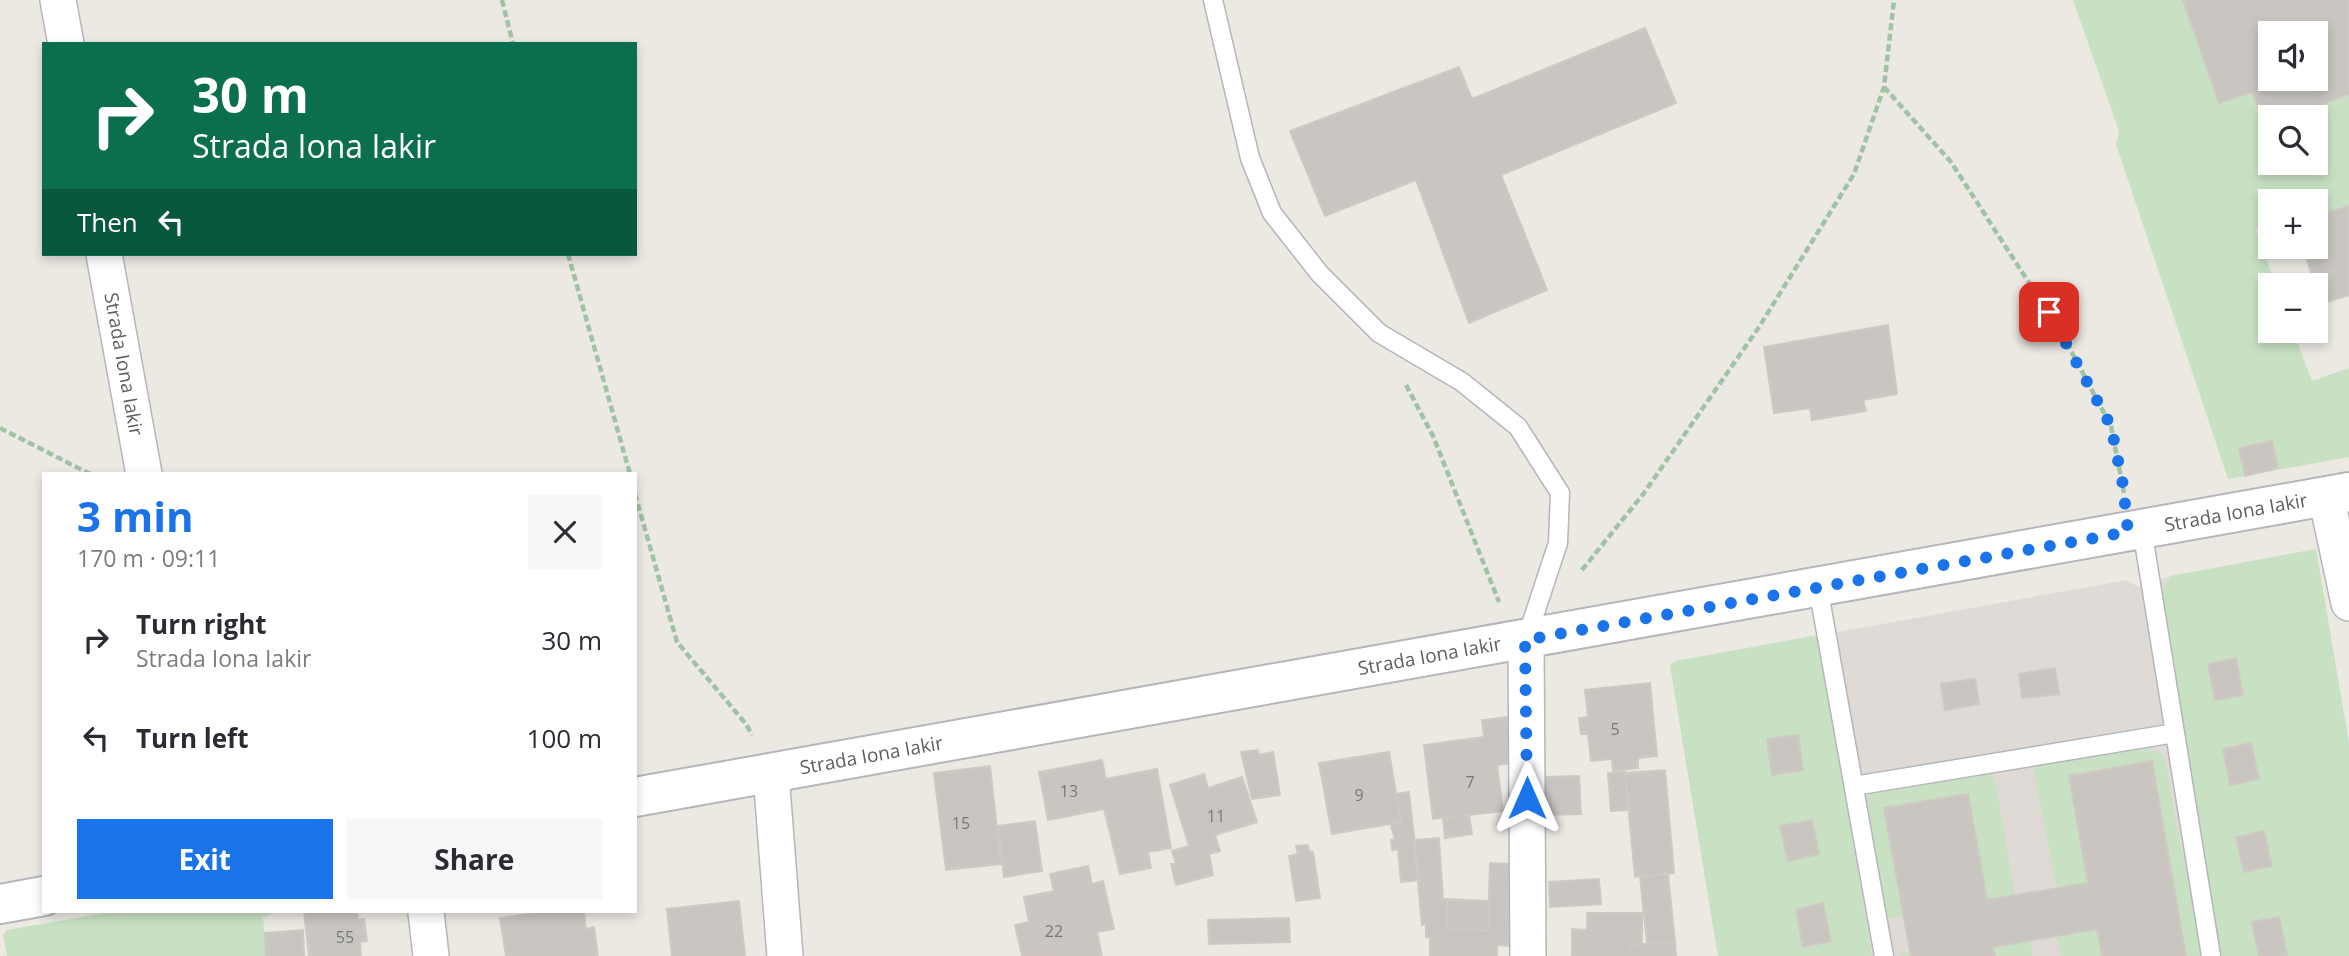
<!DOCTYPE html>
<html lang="en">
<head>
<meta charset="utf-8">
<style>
  body { margin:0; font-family:"Open Sans",sans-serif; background:#f7f7f7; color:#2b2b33; height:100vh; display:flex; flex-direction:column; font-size:26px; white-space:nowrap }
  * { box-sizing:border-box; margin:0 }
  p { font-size:23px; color:#7c7c81 }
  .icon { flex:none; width:38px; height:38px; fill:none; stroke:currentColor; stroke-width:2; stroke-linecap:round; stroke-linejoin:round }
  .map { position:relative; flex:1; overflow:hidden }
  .panel { position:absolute; left:42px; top:472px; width:595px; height:441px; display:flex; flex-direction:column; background:#fff; border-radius:0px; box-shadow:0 4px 10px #0003 }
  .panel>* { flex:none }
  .top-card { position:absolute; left:42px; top:42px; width:595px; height:214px; border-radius:0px; box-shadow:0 4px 10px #0003; background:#0b6e4f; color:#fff; overflow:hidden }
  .buttons { position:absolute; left:2258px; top:21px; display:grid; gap:14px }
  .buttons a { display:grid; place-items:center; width:70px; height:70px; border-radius:0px; background:#fff; box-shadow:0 4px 10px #0003; font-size:35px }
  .pin { position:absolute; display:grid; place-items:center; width:60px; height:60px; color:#fff; margin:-30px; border-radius:14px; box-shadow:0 4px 10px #0006 }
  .me { position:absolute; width:77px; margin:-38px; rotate:0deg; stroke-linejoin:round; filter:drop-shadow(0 0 5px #0008) }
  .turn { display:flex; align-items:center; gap:24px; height:147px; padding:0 35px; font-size:32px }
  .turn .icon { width:91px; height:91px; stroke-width:2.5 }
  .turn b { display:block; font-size:49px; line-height:60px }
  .then { display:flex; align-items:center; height:66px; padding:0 35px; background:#0003; gap:14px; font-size:26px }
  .round { display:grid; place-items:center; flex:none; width:74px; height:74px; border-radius:0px; background:#f7f7f7 }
  .head { display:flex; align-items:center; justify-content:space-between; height:119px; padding:0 35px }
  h1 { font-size:42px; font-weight:700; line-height:52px; color:#1a73e8 }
  .cta { display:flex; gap:14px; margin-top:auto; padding:14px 35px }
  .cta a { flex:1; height:80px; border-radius:0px; background:#1a73e8; color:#fff; font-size:28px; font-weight:700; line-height:80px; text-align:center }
  .cta a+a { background:#f7f7f7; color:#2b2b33 }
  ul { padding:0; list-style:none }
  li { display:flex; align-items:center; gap:21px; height:98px; padding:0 35px }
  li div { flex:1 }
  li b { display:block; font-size:26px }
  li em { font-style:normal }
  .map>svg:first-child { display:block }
  .education { fill:#dfdad5 }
  .green { fill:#c8e1c3; fill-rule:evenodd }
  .building { fill:#c9c6c2; stroke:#d0c9c3; stroke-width:2; fill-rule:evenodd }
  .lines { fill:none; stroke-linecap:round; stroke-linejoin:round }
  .service-casing { stroke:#b4b6b9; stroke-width:21 }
  .minor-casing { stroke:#b4b6b9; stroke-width:38 }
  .tertiary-casing { stroke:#b4b6b9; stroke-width:42 }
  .path { stroke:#9fc3a3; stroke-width:4.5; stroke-dasharray:7 3.5; stroke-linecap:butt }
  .service { stroke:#fff; stroke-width:18 }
  .minor { stroke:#fff; stroke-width:35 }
  .tertiary { stroke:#fff; stroke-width:38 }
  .route { stroke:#1a73e8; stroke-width:12; stroke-dasharray:0 21.6 }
  .labels { text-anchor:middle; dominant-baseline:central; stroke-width:7; stroke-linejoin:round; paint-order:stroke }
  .number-label { font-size:16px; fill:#76797a }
  .street-label { font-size:19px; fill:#5b5f62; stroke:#fff }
</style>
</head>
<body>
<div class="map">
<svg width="2349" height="956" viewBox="0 0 2349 956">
  <rect width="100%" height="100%" fill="#ece9e3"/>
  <!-- education -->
  <path class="education" d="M2316,549L2349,744V956H1718L1670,665L1676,661L2127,580L2138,587L2171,576Z"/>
  <!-- green -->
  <path class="green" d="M2073,0H2349V206L2315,217V201H2270V223L2256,230L2276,285H2270V331H2293L2312,381L2349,368V457L2228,479L2116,144L2119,131ZM2270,33H2315V79H2270ZM2270,117H2315V163H2270Z
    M2316,549L2349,744V956H2220L2159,596L2171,576Z
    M1818,635L1872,956H1718L1670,665L1676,661Z
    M2143,747L2162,754L2165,761L2202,956H2061L2057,937L2066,934L2034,773L2035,764Z
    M1983,772L1992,773L1996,784L2023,942L2030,941L2033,956H1895L1910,952L1903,916L1886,919L1866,790Z
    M110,912H275L263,918L267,956H7L3,935L7,930Z"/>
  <!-- building -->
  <path class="building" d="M2183,0H2349V94L2289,117H2270V125L2266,126L2252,92L2219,103ZM2270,33H2315V79H2270Z
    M1645,28L1676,103L1501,175L1547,290L1469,323L1416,180L1325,216L1290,131L1459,67L1472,99Z
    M2349,206V295L2321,304L2303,247H2315V217Z
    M1888,325L1897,394L1863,400L1866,411L1812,420L1810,408L1774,413L1764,347Z
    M2272,441L2278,468L2245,476L2239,448Z
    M2236,658L2243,695L2215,700L2208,664Z
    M2055,668L2059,694L2022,698L2019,674Z
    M1975,679L1979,704L1945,710L1941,684Z
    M1650,683L1657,756L1638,758V768L1613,771L1612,759L1591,761L1588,734H1581L1579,718L1588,717L1585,690Z
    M1507,717L1513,763L1497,765L1503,811L1433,819L1424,745L1484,737L1482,720Z
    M1798,735L1803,770L1772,775L1767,739Z
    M2251,743L2259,779L2230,785L2223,749Z
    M1258,750L1259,755L1273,752L1280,795L1252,799L1241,752Z
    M1389,752L1401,822L1332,834L1319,763Z
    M1102,760L1106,779L1157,769L1171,848L1148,852L1151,868L1120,874L1104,809L1048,820L1039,772Z
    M2152,761L2186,956H2102L2097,929L1993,947L1995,956H1911L1884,808L1968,794L1987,900L2088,883L2069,776Z
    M990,766L1001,864L946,870L934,773Z
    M1665,770L1674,873L1635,877L1625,773Z
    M1625,772L1629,810L1611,811L1608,773Z
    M1204,774L1208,788L1242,777L1257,822L1215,835L1220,851L1209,854L1213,875L1176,885L1171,864H1176L1172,851L1189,846L1170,785Z
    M1579,776L1581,814L1544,815L1542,777Z
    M1409,792L1419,880L1401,882L1398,849L1392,850L1391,840L1395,839L1390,823L1401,822L1396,794Z
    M1469,815L1472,834L1445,838L1443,818Z
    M1812,820L1819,854L1788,861L1780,826Z
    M1035,821L1042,871L1004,877L998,826Z
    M2264,831L2272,866L2244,872L2236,837Z
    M1439,838L1443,899H1448L1447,928L1488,931L1490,863L1509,864V946L1497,945V956H1430V937H1426V924L1422,925L1414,840Z
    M1308,845L1309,852H1313L1320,898L1296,901L1289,856L1298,854L1296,846Z
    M1088,866L1092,884L1103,881L1114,929L1097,932L1102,956L1022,955L1015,925L1029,922L1024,897L1054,891L1050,874Z
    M1668,874L1675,942L1647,944L1640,876Z
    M1599,879L1601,904L1550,907L1549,882Z
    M1448,899L1488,901V931L1447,928Z
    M739,901L745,956H672L667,909Z
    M1823,903L1831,941L1803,947L1796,910Z
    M304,912H357L358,920L364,919L367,941L360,942L361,956H309Z
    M544,912H584L586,929L594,927L598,956H506L500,918Z
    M1587,913H1642V944L1630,945V956H1572V929L1587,930Z
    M2279,917L2287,955L2259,956L2252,922Z
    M1289,918L1290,942L1209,944L1208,920Z
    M303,930L304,956H266L265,933Z
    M1675,942L1676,956H1630V945Z"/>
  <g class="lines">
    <!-- service casing -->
    <g class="service-casing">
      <path id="service" d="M1213,0L1250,158L1272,213L1320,274L1379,333L1462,382L1518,427L1560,493L1558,543L1526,640
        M2142,529L2211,956
        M1818,587L1884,956
        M1854,786L2175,733"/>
    </g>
    <!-- minor casing -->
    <g class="minor-casing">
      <g id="minor">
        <path d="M58,0L66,44"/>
        <path id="s1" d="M104,254L144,474"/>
        <path d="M2326,496L2349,603"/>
        <path d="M1526,640L1528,956"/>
        <path d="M771,774L785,956"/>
        <path d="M426,912L431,956"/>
      </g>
    </g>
    <!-- tertiary casing -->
    <g class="tertiary-casing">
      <g id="tertiary">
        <path id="s2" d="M635,797L2349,492"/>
        <path d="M0,904L44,896"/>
      </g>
    </g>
    <!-- path -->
    <path class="path" d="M502,0L513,44
      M1884,87L1951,162L2062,334L2111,426L2124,493
      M568,254L630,474
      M1406,385L1433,436L1499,602
      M0,428L90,474
      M635,494L677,642L746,724L752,735
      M1582,570L1644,493L1759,327L1854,174L1884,87L1894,0"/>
    <!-- service -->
    <use href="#service" class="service"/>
    <!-- minor -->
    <use href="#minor" class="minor"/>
    <!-- tertiary -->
    <use href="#tertiary" class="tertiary"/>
  </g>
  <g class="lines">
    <!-- route -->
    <path class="route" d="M1527,798L1525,640L2128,532L2123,485L2111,426L2049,312"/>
  </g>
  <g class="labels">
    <!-- number labels -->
    <g class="number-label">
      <text x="1615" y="729">5</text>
      <text x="1470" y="782">7</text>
      <text x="1069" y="791">13</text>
      <text x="1359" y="795">9</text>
      <text x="1216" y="816">11</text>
      <text x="961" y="823">15</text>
      <text x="1054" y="931">22</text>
      <text x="345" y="937">55</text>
    </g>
    <!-- street labels -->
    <g class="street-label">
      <text stroke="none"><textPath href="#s1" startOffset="112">Strada Iona Iakir</textPath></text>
      <text stroke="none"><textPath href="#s2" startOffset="1626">Strada Iona Iakir</textPath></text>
      <text stroke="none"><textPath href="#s2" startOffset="807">Strada Iona Iakir</textPath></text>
      <text stroke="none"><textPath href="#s2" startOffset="240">Strada Iona Iakir</textPath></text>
    </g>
  </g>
</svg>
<div class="buttons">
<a><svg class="icon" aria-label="sound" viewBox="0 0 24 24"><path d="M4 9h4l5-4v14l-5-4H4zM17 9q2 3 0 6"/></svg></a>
<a><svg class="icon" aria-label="search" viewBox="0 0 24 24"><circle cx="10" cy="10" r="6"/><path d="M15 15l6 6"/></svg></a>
<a>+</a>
<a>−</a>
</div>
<div class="pin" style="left:2049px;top:312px;background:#d93025"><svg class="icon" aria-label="arrive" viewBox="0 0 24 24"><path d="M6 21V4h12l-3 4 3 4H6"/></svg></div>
<svg class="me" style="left:1527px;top:798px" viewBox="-20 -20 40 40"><path d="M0-17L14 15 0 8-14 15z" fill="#1a73e8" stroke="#fff" stroke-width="4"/></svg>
<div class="top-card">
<div class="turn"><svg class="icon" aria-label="right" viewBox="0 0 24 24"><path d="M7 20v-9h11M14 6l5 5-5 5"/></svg><div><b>30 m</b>Strada Iona Iakir</div></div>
<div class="then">Then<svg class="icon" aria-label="left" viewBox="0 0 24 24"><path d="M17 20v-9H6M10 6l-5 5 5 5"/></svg></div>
</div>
<section class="panel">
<div class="head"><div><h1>3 min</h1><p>170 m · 09:11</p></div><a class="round"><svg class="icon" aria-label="close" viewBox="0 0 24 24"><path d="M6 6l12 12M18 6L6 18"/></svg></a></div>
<ul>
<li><svg class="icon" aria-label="right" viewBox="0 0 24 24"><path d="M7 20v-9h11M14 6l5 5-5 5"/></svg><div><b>Turn right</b><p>Strada Iona Iakir</p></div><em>30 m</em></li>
<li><svg class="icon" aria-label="left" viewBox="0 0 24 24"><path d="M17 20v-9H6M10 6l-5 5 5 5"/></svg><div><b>Turn left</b></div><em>100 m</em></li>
</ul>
<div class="cta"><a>Exit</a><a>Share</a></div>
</section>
</div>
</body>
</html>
